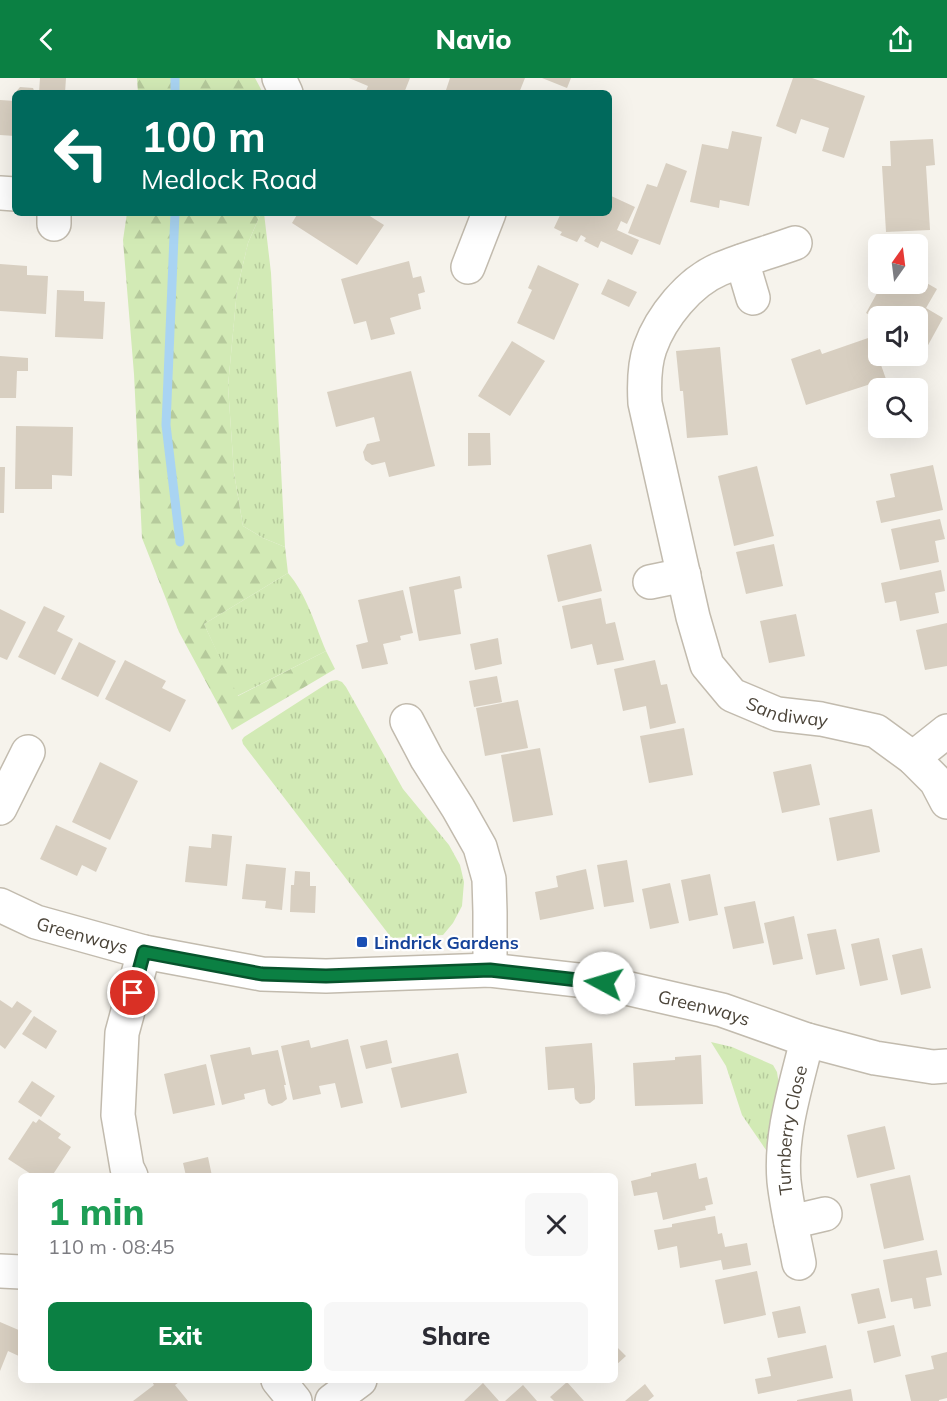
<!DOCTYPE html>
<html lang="en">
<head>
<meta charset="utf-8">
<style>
  body { margin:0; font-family:Mulish,sans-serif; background:#f7f7f7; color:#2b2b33; height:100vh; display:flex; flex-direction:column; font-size:22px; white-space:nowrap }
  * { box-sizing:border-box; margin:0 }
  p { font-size:20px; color:#7c7c81 }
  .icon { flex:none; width:33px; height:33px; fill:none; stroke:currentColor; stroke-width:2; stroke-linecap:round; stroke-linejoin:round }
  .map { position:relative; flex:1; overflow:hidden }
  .drawer { position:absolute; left:18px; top:1095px; width:600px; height:210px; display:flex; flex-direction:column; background:#fff; border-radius:9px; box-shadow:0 6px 24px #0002 }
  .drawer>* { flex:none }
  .guide { position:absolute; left:12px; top:12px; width:600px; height:126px; border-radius:9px; box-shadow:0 6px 24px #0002; background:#00695c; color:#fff; overflow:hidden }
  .needle { width:39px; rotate:14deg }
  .buttons { position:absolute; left:868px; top:156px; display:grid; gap:12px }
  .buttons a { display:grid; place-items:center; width:60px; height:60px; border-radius:9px; background:#fff; box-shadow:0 6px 24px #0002; font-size:30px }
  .pin { position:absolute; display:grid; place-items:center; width:51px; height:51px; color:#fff; margin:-26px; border:3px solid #fff; border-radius:50%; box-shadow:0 2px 6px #0007 }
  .me { position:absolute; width:66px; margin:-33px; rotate:276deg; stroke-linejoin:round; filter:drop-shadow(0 0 4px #0008) }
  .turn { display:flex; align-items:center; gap:21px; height:126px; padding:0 30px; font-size:27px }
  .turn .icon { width:78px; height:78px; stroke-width:2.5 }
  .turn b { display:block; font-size:42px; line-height:51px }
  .round { display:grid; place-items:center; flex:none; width:63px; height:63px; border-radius:9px; background:#f7f7f7 }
  .headline { display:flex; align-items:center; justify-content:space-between; height:102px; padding:0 30px }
  h1 { font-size:36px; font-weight:800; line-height:45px; color:#1e9e55 }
  .action { display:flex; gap:12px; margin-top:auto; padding:12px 30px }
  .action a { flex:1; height:69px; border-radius:9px; background:#0b8043; color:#fff; font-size:24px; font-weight:800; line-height:69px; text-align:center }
  .action a+a { background:#f7f7f7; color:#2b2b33 }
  header { display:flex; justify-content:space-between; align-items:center; height:78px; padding:0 30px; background:#0b8043; color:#fff; font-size:27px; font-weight:800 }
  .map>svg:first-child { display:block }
  .grass { fill:url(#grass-tufts) }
  .forest { fill:url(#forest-firs) }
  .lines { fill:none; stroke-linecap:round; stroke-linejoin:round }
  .stream { stroke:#a9d4f2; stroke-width:9 }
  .building { fill:#d8cfc1 }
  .minor-casing { stroke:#c2bbae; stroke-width:36 }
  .minor { stroke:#fff; stroke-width:33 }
  .route-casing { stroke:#07532c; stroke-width:15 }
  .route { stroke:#0b8043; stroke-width:10 }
  .transit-dot { fill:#1a4fb4; stroke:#fff; stroke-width:2 }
  .labels { text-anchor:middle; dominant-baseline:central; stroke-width:4.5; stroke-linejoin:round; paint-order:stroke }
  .street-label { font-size:18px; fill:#4b4439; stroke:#fff }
  .transit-label { font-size:18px; font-weight:bold; fill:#164399; stroke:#fff; text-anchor:start }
</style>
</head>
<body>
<header><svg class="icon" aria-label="back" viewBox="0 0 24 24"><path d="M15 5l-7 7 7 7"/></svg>Navio<svg class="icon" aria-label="share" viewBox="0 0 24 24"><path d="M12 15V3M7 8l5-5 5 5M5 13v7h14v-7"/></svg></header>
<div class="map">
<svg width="947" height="1323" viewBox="0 0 947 1323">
  <defs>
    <pattern id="grass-tufts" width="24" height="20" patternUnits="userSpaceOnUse" patternTransform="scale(1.5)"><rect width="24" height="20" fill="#d2eab5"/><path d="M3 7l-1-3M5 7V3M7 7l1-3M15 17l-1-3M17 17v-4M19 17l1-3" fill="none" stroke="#b6ca9c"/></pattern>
    <pattern id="forest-firs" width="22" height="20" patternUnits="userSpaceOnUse" patternTransform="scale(1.5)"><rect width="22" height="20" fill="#d2eab5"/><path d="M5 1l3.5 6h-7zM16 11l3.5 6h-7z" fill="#b6ca9c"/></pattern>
  </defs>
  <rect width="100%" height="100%" fill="#f6f3ec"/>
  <!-- grass -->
  <path class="grass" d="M261,135H264L271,195L285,469L263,460L243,448L234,395L228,308L237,212L248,165Z
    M288,495C307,517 315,547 326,573L237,618L204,546Z
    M337,602L342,604L346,609L403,711L449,767L460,787L464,804L462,828L453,845L443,857L393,860L390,858L243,666L242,662L244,659L331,603Z
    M711,964L732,969L773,987L777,994L779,1007L766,1072L742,1037L726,988Z"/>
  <!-- forest -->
  <path class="forest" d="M137,0H255L263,15H138Z
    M127,135H261L248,165L237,212L228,308L234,395L243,448L263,460L285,469L288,495L204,546L238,618L326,573L335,591L232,652L179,554L142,460L134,296L123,162Z"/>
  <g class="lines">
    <!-- stream -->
    <path class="stream" d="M175,0V15
      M175,135L166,347L180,464"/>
  </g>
  <!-- building -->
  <path class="building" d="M40,0H66L65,15H39Z
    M349,0H410L404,15H365L368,8Z
    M450,0H525L519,15H453L446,12Z
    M542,0H571L567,10Z
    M793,0H812L865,18L844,80L822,73L829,50L801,41L796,56L776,48Z
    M20,9L33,10L35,15H15Z
    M0,22L15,23V58L0,57Z
    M732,53L762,59L749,128L720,122L719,130L690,124L702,66L728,71Z
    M933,61L935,87L926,88L930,152L886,154L882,88H891L890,63Z
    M666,85L687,93L660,167L628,155L647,106L657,109Z
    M609,117L635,129L627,146L621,143L617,152L639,162L632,177L601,163L598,170L584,163L586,160L581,157L577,164L560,157L562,154L554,150L561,135H609Z
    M298,135H351L353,136L354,135H365L384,147L357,187L292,145Z
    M409,183L413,200L421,198L425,214L418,216L421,231L390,240L395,256L371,262L366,243L354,246L341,201Z
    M0,186L27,188V197L48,198L46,236L0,233Z
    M538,187L579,206L554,262L517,245L532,212L528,210Z
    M918,200L937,211L926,230L943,240L927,269L918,264V238H879V242L866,235L882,206L896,214L901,206H918Z
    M608,201L637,214L629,229L601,216Z
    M57,212L84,213V223L105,224L103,261L55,259Z
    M871,259L886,301L806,327L791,281L820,271L822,276Z
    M512,263L545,283L510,338L478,318Z
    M720,269L728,357L687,360L683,313H680L676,273Z
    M0,278L28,280V293H17L16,320H0Z
    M411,293L435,388L389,399L385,384L372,387L365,382L363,374L367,366L380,363L374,339L336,349L327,314Z
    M16,348L73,349L72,398L52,397V411H15Z
    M468,355H490L491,387L468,388Z
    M933,387L943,432L881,445L876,423L895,419L890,396Z
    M757,388L774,458L734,468L718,398Z
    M0,389H5L4,435H0Z
    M940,441L945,461L935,463L939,484L900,492L891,451Z
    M591,466L602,513L558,524L547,477Z
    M774,466L783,508L746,516L736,474Z
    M941,492L945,513L935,515L939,535L900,543L896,523L885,525L881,505Z
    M460,498L462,510L454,512L461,556L419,563L409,509Z
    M403,512L413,555L400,558L401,562L383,566L388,586L362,591L356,567L368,564L358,522Z
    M601,520L606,546L615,544L624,582L597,587L592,566L571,571L562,528Z
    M44,528L65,538L57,553L73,561L55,597L18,579Z
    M0,531L26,544L7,582L0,579Z
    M796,536L805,578L769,585L760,543Z
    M947,545V588L925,592L916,552Z
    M498,560L502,586L475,592L470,566Z
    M79,564L116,583L98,619L61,601Z
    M125,582L166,603L162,610L186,622L170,654L105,621Z
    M655,582L661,607L667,606L676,645L650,651L646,628L623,633L614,591Z
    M497,598L502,624L474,629L469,603Z
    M518,622L528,670L485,678L476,630Z
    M684,650L693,697L649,705L640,658Z
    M540,670L553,737L513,744L501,677Z
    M100,684L138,703L110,762L72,744Z
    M811,686L820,727L782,735L773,694Z
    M872,731L880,774L837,783L829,740Z
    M56,747L107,770L96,794L82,787L77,798L40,781Z
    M212,756L232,758L227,808L185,804L189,768L211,770Z
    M627,782L634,824L604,829L597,787Z
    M246,786L286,790L282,832L265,830L266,823L242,821Z
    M586,791L594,831L540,842L535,814L558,809L556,798Z
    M295,793L310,794V808H316L315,835L290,834L291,807H294Z
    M710,796L718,837L689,843L681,802Z
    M670,805L679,845L650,851L642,811Z
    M755,823L764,865L733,871L724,829Z
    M794,838L803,881L773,887L764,845Z
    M836,851L845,891L816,897L807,856Z
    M879,860L888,902L860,908L851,866Z
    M922,870L931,910L901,917L892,877Z
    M0,922L12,930L17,923L32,933L5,971L0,967Z
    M34,938L57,953L46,971L22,956Z
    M348,961L363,1025L341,1030L335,1005L319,1008L321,1016L293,1022L281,968L309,962L311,970Z
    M387,962L392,985L366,991L360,968Z
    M592,965L595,1009V1021L590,1025L580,1026L575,1021L574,1010L548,1012L545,969Z
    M250,969L252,977L278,972L286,1007H284L287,1021L282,1025L272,1028L268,1025L265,1011L244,1016L245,1021L222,1027L210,977Z
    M458,975L467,1015L401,1030L391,990Z
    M701,977L703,1026L635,1028L633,985L675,982V979Z
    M206,986L215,1027L173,1036L164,996Z
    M32,1003L55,1018L41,1039L18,1024Z
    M39,1041L61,1056L58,1060L71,1069L52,1098H34L8,1081L33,1043L36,1045Z
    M885,1048L895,1091L857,1100L847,1057Z
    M208,1079L212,1098H186L183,1085Z
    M696,1085L699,1101L707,1099L713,1126L705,1128L706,1132L663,1142L657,1114L634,1118L631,1103L651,1098V1095Z
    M910,1097L924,1162L884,1171L870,1106Z
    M715,1138L718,1156L722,1155L725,1169L747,1165L751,1187L723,1192L721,1182L680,1190L677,1168L658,1172L654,1152L672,1149V1146Z
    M937,1172L942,1197L926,1200L931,1228L914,1231L912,1220L891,1224L883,1182Z
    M757,1193L766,1237L724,1246L715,1202Z
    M879,1210L886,1240L858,1246L851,1216Z
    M800,1228L806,1255L778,1260L772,1234Z
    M0,1244L21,1253V1279L8,1273L0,1293Z
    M894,1247L901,1278L874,1285L867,1253Z
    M615,1267L626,1278L615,1288Z
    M826,1267L833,1300L758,1316L755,1301L771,1298L767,1280Z
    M947,1274V1320L939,1322V1323H911L905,1297L934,1291L931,1278Z
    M151,1302H182L175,1307L188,1323H133L154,1307Z
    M567,1304L584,1323H554L550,1319Z
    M483,1305L499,1323H464Z
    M645,1306L654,1318L648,1323H625Z
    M523,1307L537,1323H505Z
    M851,1311L853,1323H797V1322Z"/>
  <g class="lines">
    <!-- minor casing -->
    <g class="minor-casing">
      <g id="minor">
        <path d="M279,0L286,15"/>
        <path d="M0,115L15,116"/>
        <path d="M54,146V135"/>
        <path id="s1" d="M795,165C770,174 744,181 720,191C689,204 661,239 650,270C644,287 644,307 645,325L693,539L707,587L732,617L777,636L821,641L876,653L913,680L936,703L947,724"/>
        <path d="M742,183L753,220"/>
        <path d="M468,189L489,135"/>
        <path d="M650,504L684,497"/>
        <path d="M407,643L427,681L458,730L480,769L489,801L490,834V892"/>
        <path d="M913,680L947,653"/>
        <path d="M0,730L28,674"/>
        <path id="s2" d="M0,827L36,844L144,874L262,896L326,898L490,892L604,905L722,932L807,962L875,980L933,989L947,988"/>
        <path d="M131,1098L127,1090L118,1037L122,955L144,874"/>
        <path d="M791,1144L825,1136"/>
        <path id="s3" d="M799,1185C794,1158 787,1131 784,1103C780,1055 796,1008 807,962"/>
        <path d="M0,1193L21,1194"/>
        <path d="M278,1302L295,1323"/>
        <path d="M332,1323L360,1302"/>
      </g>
    </g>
    <!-- minor -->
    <use href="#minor" class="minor"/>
  </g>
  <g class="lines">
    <!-- route casing -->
    <g class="route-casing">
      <path id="route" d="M133,915L144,874L262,896L326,898L490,892L604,905"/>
    </g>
    <!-- route -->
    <use href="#route" class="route"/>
  </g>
  <!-- markers -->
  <rect class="transit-dot" x="356" y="858" width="12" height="12" rx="3"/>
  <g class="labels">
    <!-- street labels -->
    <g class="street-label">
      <text stroke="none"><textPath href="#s1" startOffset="610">Sandiway</textPath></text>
      <text stroke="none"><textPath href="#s2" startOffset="88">Greenways</textPath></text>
      <text stroke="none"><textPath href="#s2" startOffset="718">Greenways</textPath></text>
      <text stroke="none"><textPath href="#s3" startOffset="135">Turnberry Close</textPath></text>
    </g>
    <!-- transit labels -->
    <g class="transit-label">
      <text x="374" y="864">Lindrick Gardens</text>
    </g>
  </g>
</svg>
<div class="buttons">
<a><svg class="needle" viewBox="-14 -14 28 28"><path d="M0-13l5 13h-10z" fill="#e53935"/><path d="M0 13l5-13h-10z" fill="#7c7c81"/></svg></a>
<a><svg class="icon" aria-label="sound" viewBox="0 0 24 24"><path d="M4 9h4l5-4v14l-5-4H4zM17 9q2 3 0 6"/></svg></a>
<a><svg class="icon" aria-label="search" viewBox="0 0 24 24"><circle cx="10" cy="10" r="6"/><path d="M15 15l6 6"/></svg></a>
</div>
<div class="pin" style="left:133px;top:915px;background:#d93025"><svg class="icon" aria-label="arrive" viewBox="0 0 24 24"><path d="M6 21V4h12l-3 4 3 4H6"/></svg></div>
<svg class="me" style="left:604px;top:905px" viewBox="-20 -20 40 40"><circle r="19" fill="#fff"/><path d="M0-13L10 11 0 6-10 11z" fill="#0b8043"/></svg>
<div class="guide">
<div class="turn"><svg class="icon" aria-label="left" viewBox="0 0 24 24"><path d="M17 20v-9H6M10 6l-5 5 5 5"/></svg><div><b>100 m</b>Medlock Road</div></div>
</div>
<section class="drawer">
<div class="headline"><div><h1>1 min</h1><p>110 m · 08:45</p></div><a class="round"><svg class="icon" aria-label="close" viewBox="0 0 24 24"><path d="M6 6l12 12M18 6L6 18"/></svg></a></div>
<div class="action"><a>Exit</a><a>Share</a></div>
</section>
</div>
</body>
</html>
